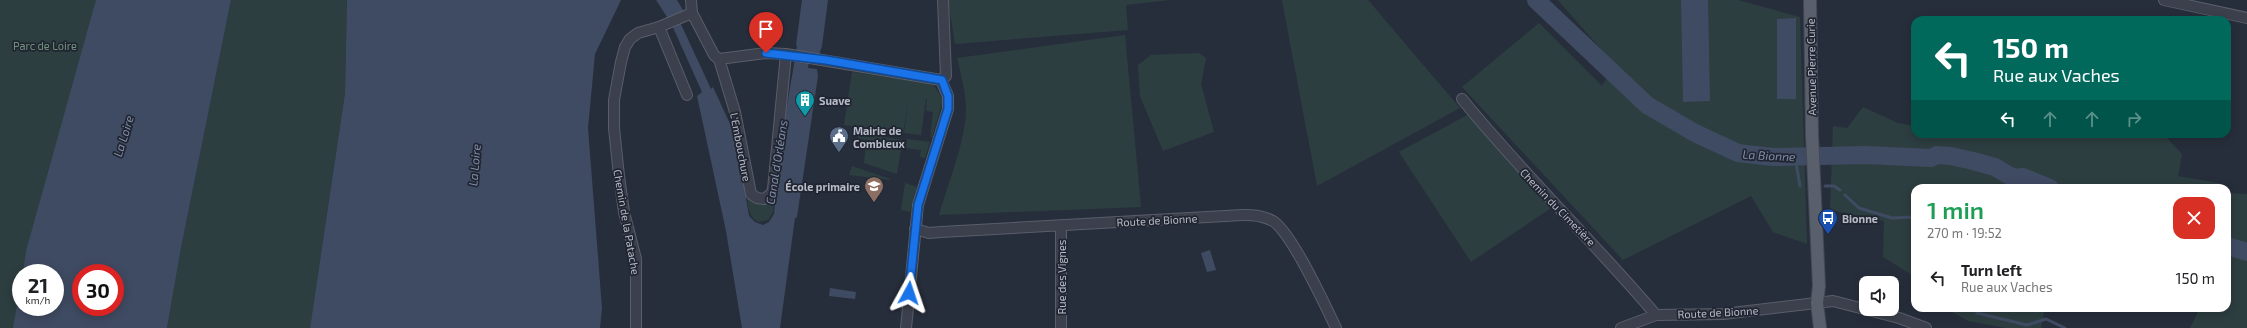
<!DOCTYPE html>
<html lang="en">
<head>
<meta charset="utf-8">
<style>
  body { margin:0; font-family:"Exo 2",sans-serif; background:#f2f2f2; color:#202124; height:100vh; display:flex; flex-direction:column; font-size:15px; white-space:nowrap }
  * { box-sizing:border-box; margin:0 }
  p { font-size:13px; color:#757577 }
  .icon { flex:none; width:22px; height:22px; fill:none; stroke:currentColor; stroke-width:2; stroke-linecap:round; stroke-linejoin:round }
  .map { position:relative; flex:1; overflow:hidden }
  .side { position:absolute; left:1911px; top:184px; width:320px; height:128px; display:flex; flex-direction:column; background:#fff; border-radius:12px; box-shadow:0 2px 10px #0003 }
  .side>* { flex:none }
  .top-card { position:absolute; left:1911px; top:16px; width:320px; height:122px; border-radius:12px; box-shadow:0 2px 10px #0003; background:#00695c; color:#fff; overflow:hidden }
  .fabs { position:absolute; left:1859px; top:276px; display:grid; gap:8px }
  .fabs a { display:grid; place-items:center; width:40px; height:40px; border-radius:8px; background:#fff; box-shadow:0 2px 10px #0003; font-size:20px }
  .speed { position:absolute; left:12px; top:264px; display:flex; gap:8px; font-size:20px; font-weight:700; text-align:center }
  .speed>* { display:grid; place-content:center; width:52px; height:52px; border-radius:50%; background:#fff; box-shadow:0 2px 10px #0003; line-height:1 }
  .speed small { font-size:10px; font-weight:400 }
  .speed .limit { border:6px solid #d22; background:#fff; color:#111 }
  .pin { position:absolute; display:grid; place-items:center; width:34px; height:34px; color:#fff; margin:-41px -17px; border-radius:50% 50% 50% 0; rotate:-45deg; box-shadow:0 0 4px #0007 }
  .pin .icon { rotate:45deg }
  .me { position:absolute; width:44px; margin:-22px; rotate:5deg; stroke-linejoin:round; filter:drop-shadow(0 0 3px #0008) }
  .turn { display:flex; align-items:center; gap:14px; height:84px; padding:0 16px; font-size:18px }
  .turn .icon { width:52px; height:52px; stroke-width:2.5 }
  .turn b { display:block; font-size:28px; line-height:34px }
  .lanes { display:flex; align-items:center; height:38px; padding:0 16px; background:#0003; justify-content:center; gap:20px; direction:ltr }
  .lanes .off { opacity:.35 }
  .round { display:grid; place-items:center; flex:none; width:42px; height:42px; border-radius:12px; background:#f2f2f2 }
  .head { display:flex; align-items:center; justify-content:space-between; height:68px; padding:0 16px }
  h1 { font-size:24px; font-weight:600; line-height:30px; color:#1e9e55 }
  ul { padding:0; list-style:none }
  li { display:flex; align-items:center; gap:12px; height:52px; padding:0 16px }
  li div { flex:1 }
  li b { display:block; font-size:15px }
  li em { font-style:normal }
  .map>svg:first-child { display:block }
  .green { fill:#2d3e40 }
  .water { fill:#3f4b62; fill-rule:evenodd }
  .lines { fill:none; stroke-linecap:round; stroke-linejoin:round }
  .stream { stroke:#3f4b62; stroke-width:3 }
  .river { stroke:#3f4b62; stroke-width:18 }
  .minor-casing { stroke:#595e6a; stroke-width:12 }
  .major-casing { stroke:#444955; stroke-width:14 }
  .minor { stroke:#3b404c; stroke-width:10 }
  .major { stroke:#595f6b; stroke-width:12 }
  .route-casing { stroke:#114b97; stroke-width:10 }
  .route { stroke:#1a73e8; stroke-width:7 }
  .labels { text-anchor:middle; dominant-baseline:central; stroke-width:3.5; stroke-linejoin:round; paint-order:stroke }
  .park-label { font-size:11px; fill:#71957c; stroke:#202531 }
  .street-label { font-size:11px; fill:#b7bbc7; stroke:#202531 }
  .poi-label { font-size:11px; font-weight:bold; fill:#b7bbc7; stroke:#202531; text-anchor:start }
  .water-label { font-size:12px; font-style:italic; fill:#828faa; stroke:#202531 }
</style>
</head>
<body>
<div class="map">
<svg width="2247" height="328" viewBox="0 0 2247 328">
  <rect width="100%" height="100%" fill="#272e3b"/>
  <!-- green -->
  <path class="green" d="M0,0H104L36,273H21V307L26,328H0Z
    M231,0H347L345,93L310,328H167L181,248Z
    M948,0H1169L1126,5L1128,30L955,44Z
    M1282,0H1368L1460,108L1317,186Z
    M1558,0H1738L1800,17L1807,244L1773,232L1751,196L1623,260L1462,87L1539,23L1602,86L1614,64Z
    M1125,35L1141,207L939,215C948,184 967,137 966,106C965,90 961,74 957,58Z
    M1199,53L1206,58L1201,84L1214,132L1163,151L1140,96L1138,65L1151,55Z
    M852,72L933,84L942,98V104L932,137H930L933,112L926,111L927,99L919,98L926,99L921,135L904,133L909,97L903,134L844,125Z
    M1863,107L1898,123L1915,126V134H2169L2167,138L2182,154L2178,176L2219,183L2222,188H1915V277L1883,257L1884,221L1830,210L1833,126L1847,128Z
    M1469,114L1554,206L1471,262L1399,152Z
    M859,133L903,140L902,145L858,139Z
    M907,139L930,142L925,158L920,157L921,150L906,148Z
    M866,142L901,148L897,174L864,163Z
    M852,166L890,179V180L849,175Z
    M905,183L917,187L910,212L901,210Z
    M747,190L752,198L776,193L773,212L768,220L758,222C747,216 748,201 747,190Z
    M2227,193L2247,194V328H2190L2200,308H2227Z
    M1945,308H2045L2041,328H2006L1968,321Z"/>
  <!-- water -->
  <path class="water" d="M96,0H231L181,248L167,328H13L21,282V307H55V273H23L26,251ZM81,273H115V307H81Z
    M347,0H621L595,54L588,128L602,308L600,328H310L345,93Z
    M656,0H677L683,10L679,20L711,89L713,87L736,137L749,216L755,222L763,225L769,222L774,214L780,148L797,46L796,45L802,0H828L822,46L819,55L810,54L808,68L817,69L818,76L797,217L795,218L780,328H742L726,231L697,96L702,92L671,23Z
    M1681,0H1708L1710,101L1683,102Z
    M1796,18V99H1777V19Z
    M1210,250L1216,270L1207,272L1201,253Z
    M830,288L856,292L855,299L829,296Z"/>
  <g class="lines">
    <!-- stream -->
    <path class="stream" d="M1795,157L1800,186
      M1825,186H1834L1840,190
      M1845,195L1859,208L1892,218L1915,217
      M1976,308L1977,313L2027,325L2046,319L2065,328"/>
    <!-- river -->
    <path class="river" d="M1536,0L1647,105L1695,133L1738,153L1773,157L1865,155L1931,158L1937,155L1951,156L1973,161L1995,167L2008,175L2016,178L2023,177L2050,188
      M2227,246L2247,252"/>
    <!-- minor casing -->
    <g class="minor-casing">
      <path id="minor" d="M691,0L692,13L714,55L719,59
        M2164,0L2247,18
        M659,27L687,95
        M719,59L735,112L751,194L757,198L764,199L771,194L773,189L786,54
        M719,59L766,53L786,54L941,80
        M941,80L946,76L943,0
        M1462,99C1523,174 1593,241 1656,315
        M1061,226V328
        M915,229L929,233L941,232L1225,216C1241,215 1258,213 1273,221C1292,233 1325,305 1336,328
        M636,328V259L624,212L619,176L614,128V100L621,62L625,47L630,39L638,33L659,27L692,13
        M906,328L918,205L948,109V96L941,80
        M1621,328L1656,315L1723,314L1833,301L1899,318L1926,328"/>
    </g>
    <!-- major casing -->
    <g class="major-casing">
      <path id="major" d="M1810,0L1812,135L1819,286L1817,303L1820,328"/>
    </g>
    <!-- minor -->
    <use href="#minor" class="minor"/>
    <!-- major -->
    <use href="#major" class="major"/>
  </g>
  <g class="lines">
    <!-- route casing -->
    <g class="route-casing">
      <path id="route" d="M766,53L826,60L942,80L948,96V109L918,205L909,293"/>
    </g>
    <!-- route -->
    <use href="#route" class="route"/>
  </g>
  <!-- icons -->
  <defs>
    <g id="building-pin" transform="scale(1)"><path d="M0 17L-7.5 6A9.5 9.5 0 1 1 7.5 6Z" fill="#0f9aa8" stroke="#202531"/><path d="M-4-6H4V6H1V3H-1V6H-4ZM-2.5-4.3h1.7v1.8h-1.7ZM.8-4.3h1.7v1.8H.8ZM-2.5-1h1.7V.8h-1.7ZM.8-1h1.7V.8H.8Z" fill="#fff"/></g>
    <g id="civic-pin" transform="scale(1)"><path d="M0 17L-7.5 6A9.5 9.5 0 1 1 7.5 6Z" fill="#5c6f8a" stroke="#202531"/><path d="M-.6-6.5H3V-4.5H.6V-3L4-1V1h2V6H-6V1h2V-1L-.6-3ZM-1.2 2.5V6h2.4V2.5Z" fill="#fff"/></g>
    <g id="school-pin" transform="scale(1)"><path d="M0 17L-7.5 6A9.5 9.5 0 1 1 7.5 6Z" fill="#8d6e63" stroke="#202531"/><path d="M0-5L7-2L0 1L-7-2ZM-4 1L0 2.5L4 1V4Q0 6-4 4Z" fill="#fff"/></g>
    <g id="bus-pin" transform="scale(1)"><path d="M0 17L-7.5 6A9.5 9.5 0 1 1 7.5 6Z" fill="#1a4fb4" stroke="#202531"/><path d="M-5-6H5V4H4V6H2V4H-2V6H-4V4H-5ZM-3.5-4V0h7V-4ZM-3.5 1.2v1.5H-2V1.2ZM2 1.2v1.5H3.5V1.2Z" fill="#fff"/></g>
  </defs>
  <g fill-rule="evenodd">
    <use href="#building-pin" x="805" y="100"/>
    <use href="#civic-pin" x="839" y="136"/>
    <use href="#school-pin" x="874" y="186"/>
    <use href="#bus-pin" x="1828" y="218"/>
  </g>
  <g class="labels">
    <!-- park labels -->
    <g class="park-label">
      <text x="45" y="45">Parc de Loire</text>
    </g>
    <!-- street labels -->
    <g class="street-label">
      <text transform="translate(1811 67) rotate(-91)">Avenue Pierre Curie</text>
      <text transform="translate(741 147) rotate(79)">L'Embouchure</text>
      <text transform="translate(1558 207) rotate(46)">Chemin du Cimetière</text>
      <text transform="translate(1157 220) rotate(-3)">Route de Bionne</text>
      <text transform="translate(627 222) rotate(80)">Chemin de la Patache</text>
      <text transform="translate(1061 277) rotate(-90)">Rue des Vignes</text>
      <text transform="translate(1718 312) rotate(-3)">Route de Bionne</text>
    </g>
    <!-- poi labels -->
    <g class="poi-label">
      <text x="819" y="100">Suave</text>
      <text x="853" y="130">Mairie de<tspan x="853" dy="13">Combleux</tspan></text>
      <text x="860" y="186" text-anchor="end">École primaire</text>
      <text x="1842" y="218">Bionne</text>
    </g>
    <!-- water labels -->
    <g class="water-label">
      <text transform="translate(123 136) rotate(-73)">La Loire</text>
      <text transform="translate(1769 155) rotate(3)">La Bionne</text>
      <text transform="translate(776 162) rotate(-81)">Canal d'Orléans</text>
      <text transform="translate(474 165) rotate(-85)">La Loire</text>
    </g>
  </g>
</svg>
<div class="fabs">
<a><svg class="icon" aria-label="sound" viewBox="0 0 24 24"><path d="M4 9h4l5-4v14l-5-4H4zM17 9q2 3 0 6"/></svg></a>
</div>
<div class="speed"><div>21<small>km/h</small></div><div class="limit">30</div></div>
<div class="pin" style="left:766px;top:53px;background:#d93025"><svg class="icon" aria-label="arrive" viewBox="0 0 24 24"><path d="M6 21V4h12l-3 4 3 4H6"/></svg></div>
<svg class="me" style="left:909px;top:293px" viewBox="-20 -20 40 40"><path d="M0-17L14 15 0 8-14 15z" fill="#1a73e8" stroke="#fff" stroke-width="4"/></svg>
<div class="top-card">
<div class="turn"><svg class="icon" aria-label="left" viewBox="0 0 24 24"><path d="M17 20v-9H6M10 6l-5 5 5 5"/></svg><div><b>150 m</b>Rue aux Vaches</div></div>
<div class="lanes"><svg class="icon" aria-label="left" viewBox="0 0 24 24"><path d="M17 20v-9H6M10 6l-5 5 5 5"/></svg><svg class="icon off" aria-label="ahead" viewBox="0 0 24 24"><path d="M12 20V5M6 11l6-6 6 6"/></svg><svg class="icon off" aria-label="ahead" viewBox="0 0 24 24"><path d="M12 20V5M6 11l6-6 6 6"/></svg><svg class="icon off" aria-label="right" viewBox="0 0 24 24"><path d="M7 20v-9h11M14 6l5 5-5 5"/></svg></div>
</div>
<section class="side">
<div class="head"><div><h1>1 min</h1><p>270 m · 19:52</p></div><a class="round" style="background:#d93025;color:#fff"><svg class="icon" aria-label="close" viewBox="0 0 24 24"><path d="M6 6l12 12M18 6L6 18"/></svg></a></div>
<ul>
<li><svg class="icon" aria-label="left" viewBox="0 0 24 24"><path d="M17 20v-9H6M10 6l-5 5 5 5"/></svg><div><b>Turn left</b><p>Rue aux Vaches</p></div><em>150 m</em></li>
</ul>
</section>
</div>
</body>
</html>
